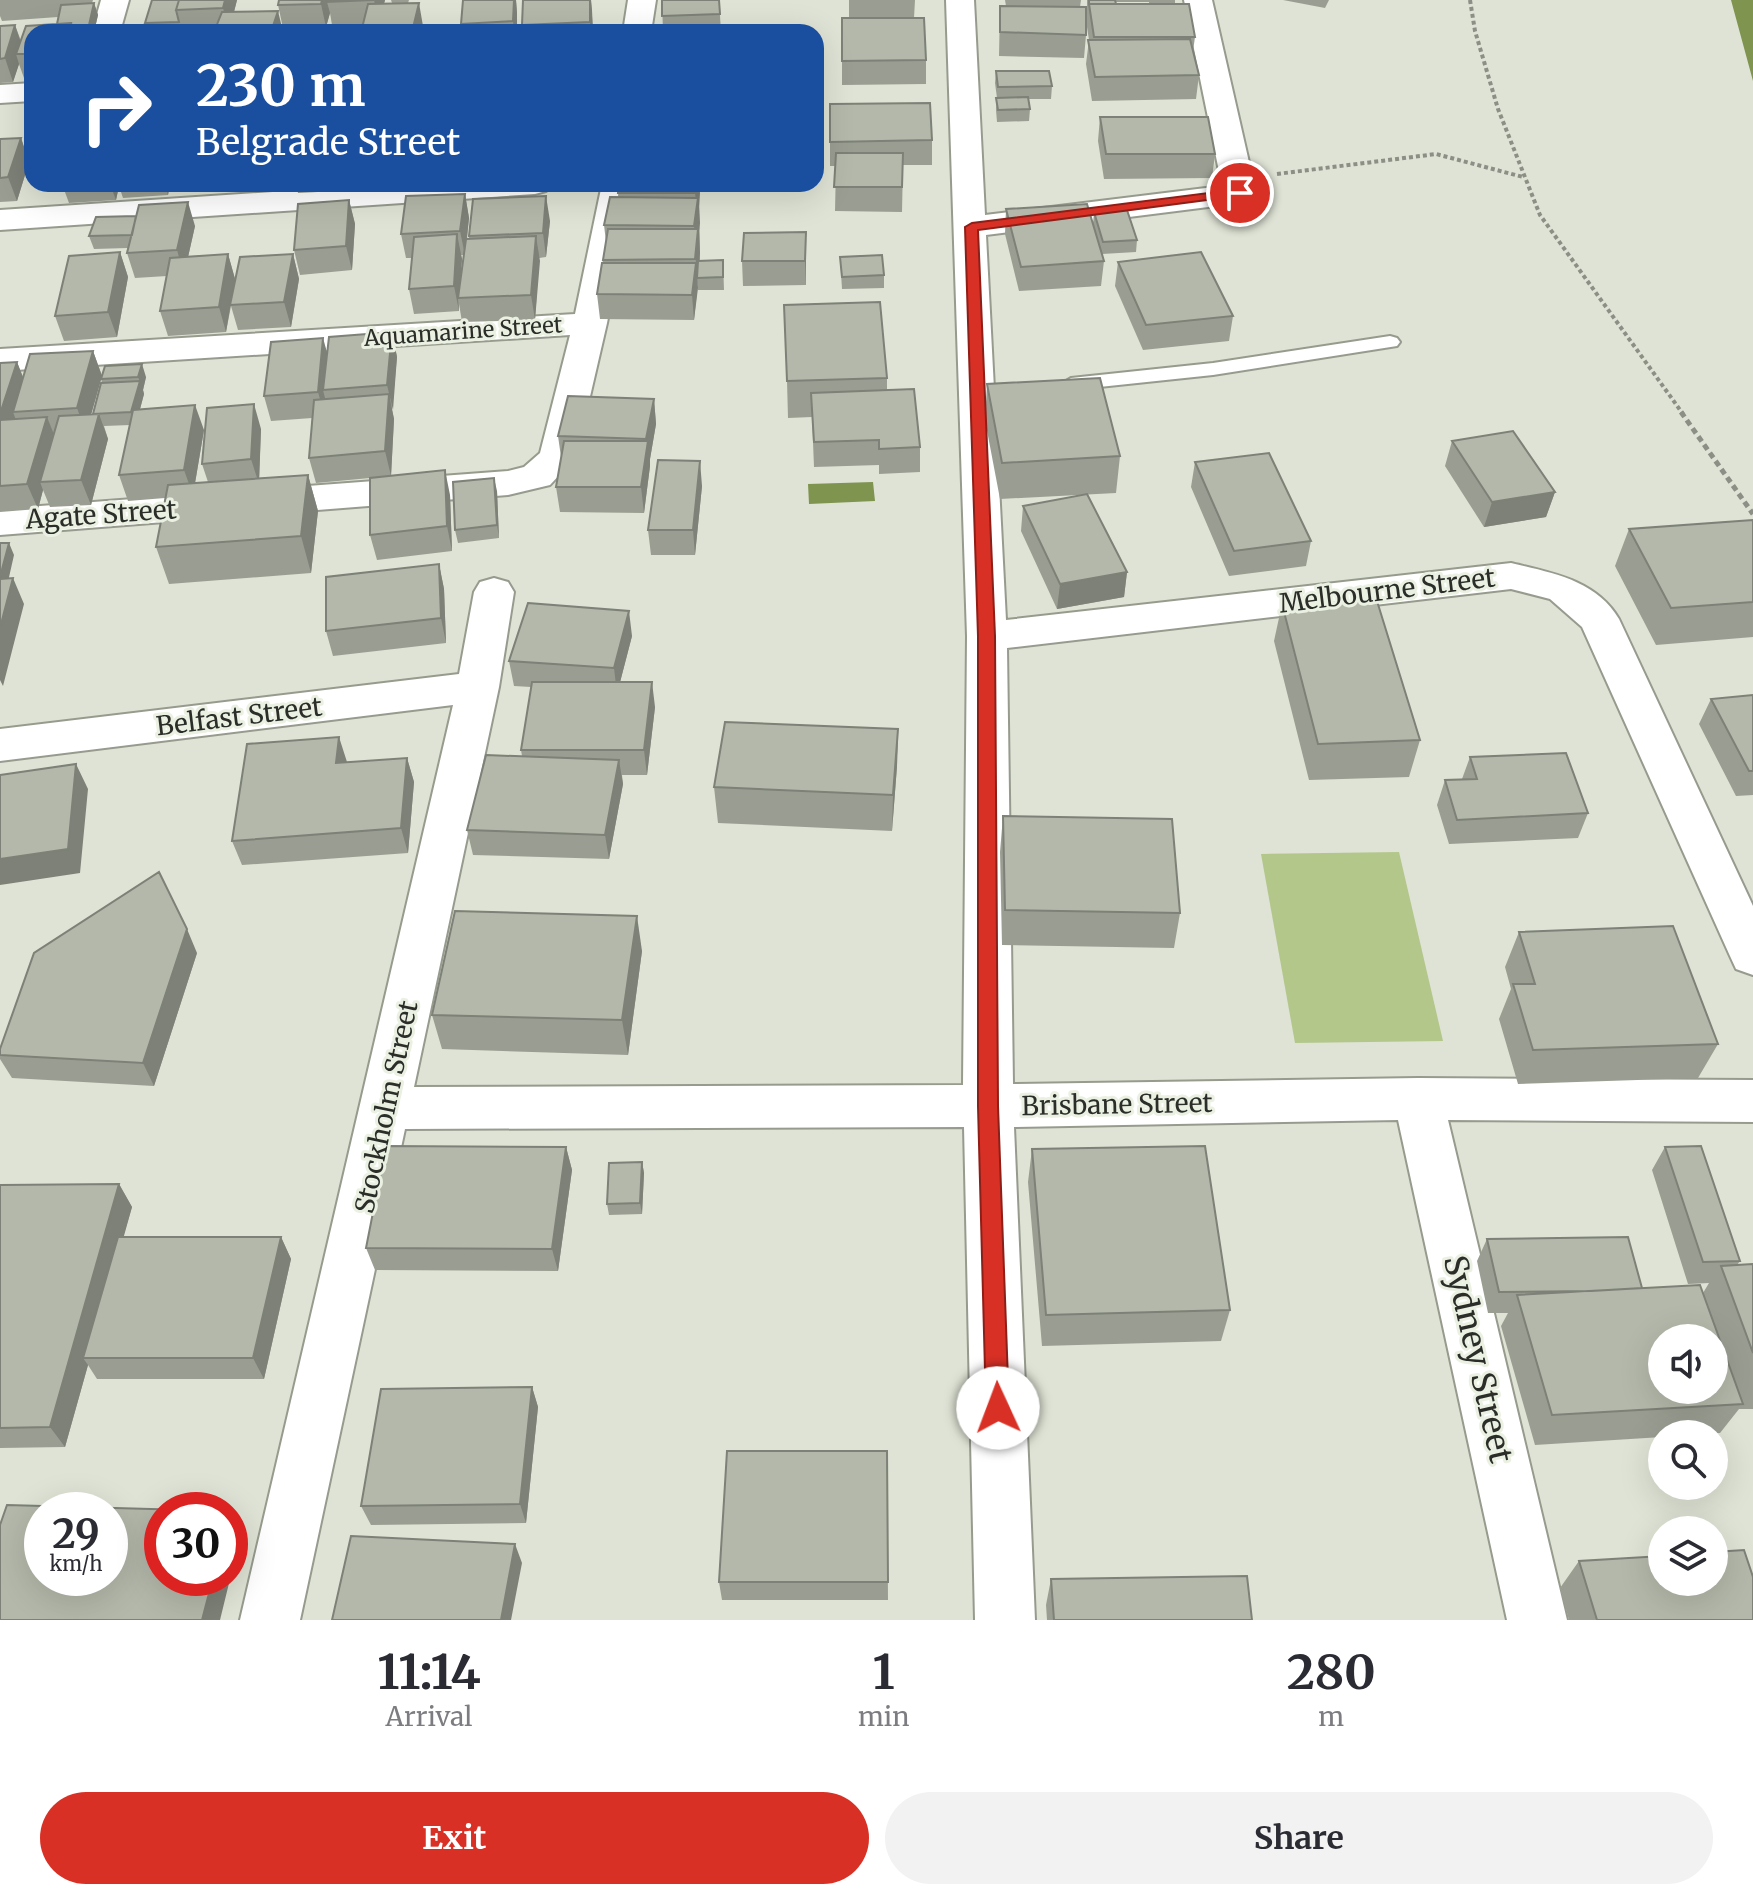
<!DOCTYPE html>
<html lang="en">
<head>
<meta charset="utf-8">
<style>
  body { margin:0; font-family:Merriweather,serif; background:#f2f2f3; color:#2b2b33; height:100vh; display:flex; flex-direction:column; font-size:30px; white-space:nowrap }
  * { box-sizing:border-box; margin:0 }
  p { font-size:26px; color:#7c7c81 }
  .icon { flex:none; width:44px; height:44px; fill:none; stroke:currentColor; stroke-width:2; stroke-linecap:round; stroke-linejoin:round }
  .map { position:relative; height:1620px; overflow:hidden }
  .side { display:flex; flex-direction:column; background:#fff; flex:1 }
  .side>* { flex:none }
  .guide { position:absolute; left:24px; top:24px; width:800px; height:168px; border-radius:24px; box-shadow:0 8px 32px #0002; background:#1a4fa0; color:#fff; overflow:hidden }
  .tools { position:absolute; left:1648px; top:1324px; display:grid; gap:16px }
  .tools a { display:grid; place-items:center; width:80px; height:80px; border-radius:50%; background:#fff; box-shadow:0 8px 32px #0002; font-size:40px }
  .speed { position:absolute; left:24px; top:1492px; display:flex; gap:16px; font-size:40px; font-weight:700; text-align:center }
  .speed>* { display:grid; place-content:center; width:104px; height:104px; border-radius:50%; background:#fff; box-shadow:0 8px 32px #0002; line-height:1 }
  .speed small { font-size:20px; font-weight:400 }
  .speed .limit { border:12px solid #d22; background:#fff; color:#111 }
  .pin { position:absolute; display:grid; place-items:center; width:68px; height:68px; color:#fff; margin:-34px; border:4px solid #fff; border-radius:50%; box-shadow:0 2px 8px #0007 }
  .me { position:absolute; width:88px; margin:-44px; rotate:358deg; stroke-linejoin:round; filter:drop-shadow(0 0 6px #0008) }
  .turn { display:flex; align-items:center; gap:28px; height:168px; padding:0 40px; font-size:36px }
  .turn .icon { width:104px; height:104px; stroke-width:2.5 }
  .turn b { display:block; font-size:56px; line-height:68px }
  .eta { display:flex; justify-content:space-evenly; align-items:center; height:136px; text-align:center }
  .eta b { font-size:48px; font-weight:700; line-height:56px }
  .action { display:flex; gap:16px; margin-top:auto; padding:16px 40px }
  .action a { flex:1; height:92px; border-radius:48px; background:#d93025; color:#fff; font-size:32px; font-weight:700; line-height:92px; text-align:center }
  .action a+a { background:#f2f2f3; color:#2b2b33 }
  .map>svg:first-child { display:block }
  .green { fill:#b3c78b }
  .water { fill:#7f944f }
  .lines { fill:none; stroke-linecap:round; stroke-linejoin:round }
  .lane-casing { stroke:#969b8e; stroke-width:4 }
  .street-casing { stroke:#969b8e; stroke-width:4 }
  .path-far1 { stroke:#8b8f85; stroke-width:4; stroke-dasharray:4 3; stroke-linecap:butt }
  .path { stroke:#8b8f85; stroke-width:5; stroke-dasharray:6 4; stroke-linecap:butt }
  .lane { fill:#fff; fill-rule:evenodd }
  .street { fill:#fff; fill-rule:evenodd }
  .wall { fill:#9a9e92; fill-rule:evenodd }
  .shaded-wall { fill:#7d8177 }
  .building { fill:#b3b8aa; stroke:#7d8177; stroke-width:2; fill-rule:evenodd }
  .route { fill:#d93025; stroke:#8d1f18; stroke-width:2 }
  .labels { text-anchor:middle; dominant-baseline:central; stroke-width:6; stroke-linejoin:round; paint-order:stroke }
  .far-street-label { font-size:22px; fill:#2b2d28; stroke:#ebf1e2 }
  .street-label { font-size:26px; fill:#2b2d28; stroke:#ebf1e2 }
  .near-street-label { font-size:32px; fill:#2b2d28; stroke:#ebf1e2 }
</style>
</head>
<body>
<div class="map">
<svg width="1753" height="1620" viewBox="0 0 1753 1620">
  <rect width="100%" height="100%" fill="#dee3d5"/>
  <!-- green -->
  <path class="green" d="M1399,852L1443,1041L1295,1043L1261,854Z"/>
  <!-- water -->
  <path class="water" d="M1731,0H1753V81Z
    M873,482L875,501L809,504L808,484Z"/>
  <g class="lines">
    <!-- lane casing -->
    <g class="lane-casing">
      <path id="lane" d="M1390,336L1397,338L1400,342L1397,346L1213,375L1071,390L1061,384L1071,378L1213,363Z"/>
    </g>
    <!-- street casing -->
    <g class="street-casing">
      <path id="street" d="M101,0H129L120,32H92Z
        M628,0H656L651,32H623Z
        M946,0H974L985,215L1222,186L1184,0H1212L1256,193L1251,200L1240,203L986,235L1006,620L1511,563C1552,573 1596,580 1619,619L1753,906V975L1736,969L1730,956L1582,627L1550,599L1511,589L1007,648L1013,1084L1418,1078L1753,1080V1122L1448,1120L1567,1620H1507L1398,1120L1014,1127L1035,1620H975L964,1127L405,1129L300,1620H240L453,705L0,761V729L459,674L474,592L480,582L494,578L508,582L514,592L499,687L414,1087L963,1085L967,636Z
        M32,83V101L0,103V85Z
        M392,184H551L546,191L535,194L0,230V210Z
        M602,184H634L607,323L576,457L550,485L508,495L0,535V509L508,471L524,467L540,453L570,335L0,371V349L575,314Z"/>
    </g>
    <!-- path-far1 -->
    <path class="path-far1" d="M1470,0L1475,31L1498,109L1540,215L1683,414
      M1277,174L1436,154L1523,177"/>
    <!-- path -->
    <path class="path" d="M1681,412L1753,514"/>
    <!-- lane -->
    <use href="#lane" class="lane"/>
    <!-- street -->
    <use href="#street" class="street"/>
  </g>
  <!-- wall -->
  <path class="wall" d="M0,0H93L92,3H94L98,15L94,32H32V78H24L19,64L13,82L0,83V26L15,25L21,41L26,26L57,24L58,17L2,21L0,16Z
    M152,0H237L234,12L283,32H147L145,23Z
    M279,0H385L384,3H392L391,0H409L408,3L423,26L363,24L332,25L330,13L326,27L283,28L278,5Z
    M463,0H516L517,13V32H462L461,24Z
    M523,0H591L593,32H523Z
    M662,0H719L721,32H663Z
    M849,0H915L914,18L926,60V84L842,85V61L849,18Z
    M1005,0H1081L1080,7L1086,35L1084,58L999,56L1000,6H1006Z
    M1087,0H1175V4L1195,37L1193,51L1199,75L1196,99L1092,101L1086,64L1089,40L1087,27ZM1115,2H1149V4H1116Z
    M1283,0H1329L1325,8Z
    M996,71L1052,86L1051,99H1028L1030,109L1029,121L997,122L996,110L997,98L995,83Z
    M830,104L932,140V165H903L902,212L835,211L836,166H830Z
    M1100,117L1215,154L1212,178L1104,179L1098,141Z
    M21,138L29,162L17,201L0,202V139Z
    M62,184H170L168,195L123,198L119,186L116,200L69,203Z
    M174,184H226V188L176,192Z
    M296,184H358L357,190L298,193Z
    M619,184H699L700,260H723L724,290H698V282L694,320L600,319L597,294L606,242L604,225L618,197Z
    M465,194L469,218L467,239H469V236L550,221L546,257L539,258L535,320L462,322L459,304V311L414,314L409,289L412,258H406L401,234ZM461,255H464L460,277L462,259Z
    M349,200L355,224L352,270L300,275L294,250Z
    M1006,209L1093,224L1094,212L1137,240L1136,252L1102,254L1104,261L1101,286L1019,291L1005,234Z
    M195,226L188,257L228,254L235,279L293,254L299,279L291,327L238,330L231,306L226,332L168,336L160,311L167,276L135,278L127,253L128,248L94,249L89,236Z
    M806,232V285L743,286L742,261Z
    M120,252L128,277L117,337L64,341L55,316Z
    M840,257L884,275V288L842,289Z
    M1118,262L1233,316L1229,341L1143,350L1115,286Z
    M392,332L397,357L392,410L394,419L391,476L450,495L452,551L377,560L370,535V478L316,483L309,458L312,418L271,421L264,396L327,353Z
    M93,351L102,376L91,414H93L102,383L101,379L146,377L143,390L144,394L140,409L204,430L195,483L208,482L202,464L261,429L259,478L308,475L318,511L311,573L169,584L156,547L165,498L128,501L119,475L130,425L104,426L108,439L91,505L50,507L43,490L38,509L0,512V363L17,362L23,378Z
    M887,378V390L920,447V472L879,474V465L814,467L812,417L788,418L787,381Z
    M987,384L1120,456L1116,493L1000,499L985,420Z
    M654,399L656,424L650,459V466L644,513L560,512L556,487L561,457L558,436Z
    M1452,441L1555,492L1546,517L1484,527L1445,466Z
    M1195,462L1311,541L1306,566L1229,576L1191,487Z
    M702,486L695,555H651L648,530Z
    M497,491L499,538L458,543L455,530Z
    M1023,506L1127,572L1124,597L1057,609L1021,531Z
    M1753,520V637L1656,645L1615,566L1629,529Z
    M439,564L444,589L446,643L333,656L326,631Z
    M1282,604L1420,740L1409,777L1309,780L1274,641Z
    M632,636L620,682L655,707L647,775H622L623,784L609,859L473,855L467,830L522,756L521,750L531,687L514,686L509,661Z
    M1753,695V795L1736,796L1699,724L1711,699Z
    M898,729L897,766L892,831L718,823L714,787Z
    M1470,757L1588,813L1578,838L1449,844L1437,805L1445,780L1462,779Z
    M407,758L414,782L408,853L242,865L232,841L347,762Z
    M1003,816L1180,913L1174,948L1002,945L1000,852Z
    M1519,932L1718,1044L1698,1078L1518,1084L1499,1019L1511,989L1505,967Z
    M642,951L628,1055L442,1049L432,1015Z
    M197,953L154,1086L12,1078L0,1059V1049Z
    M566,1147L572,1170L558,1271L375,1270L366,1248Z
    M1665,1147L1740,1261L1737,1265L1753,1264V1409H1739L1720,1433L1662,1434V1437L1535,1445L1501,1326L1508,1313H1488L1477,1261L1487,1239L1642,1288L1703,1293L1709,1283L1688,1284L1652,1170Z
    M1032,1149L1230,1310L1221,1341L1042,1346L1028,1182Z
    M642,1162L644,1173L642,1214L609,1215L607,1204Z
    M119,1184L132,1207L123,1237H281L291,1259L264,1379H97L88,1365L65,1447L0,1448V1185Z
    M532,1387L538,1407L526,1523L371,1525L361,1506Z
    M887,1451L888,1600H722L719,1582Z
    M1579,1561L1753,1620H1569L1560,1588Z
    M1051,1579L1252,1620H1047L1046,1605Z"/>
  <!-- shaded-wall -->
  <path class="shaded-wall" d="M225,0H237L229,31L223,8Z
    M322,0H333L327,2L330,13L326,27L321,4Z
    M374,0H385L379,24Z
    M514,0H516L517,13V32H514L513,21Z
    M590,0H591L592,10L593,32H591L590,22Z
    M94,3L98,15L94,32H91L89,25Z
    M419,3L423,26L422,32H412Z
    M278,11L283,32H271Z
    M15,25L23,49L16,54L19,64L13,82L5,58Z
    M21,138L29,162L17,201L8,177Z
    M110,184H118L119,186L116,200Z
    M165,184H170L168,195Z
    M696,184H699L700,193L699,207L700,223L699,231L700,253L697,284L694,226L697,208L695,193Z
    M465,194L469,218L465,255L460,231Z
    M546,196L550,221L546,257L543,233Z
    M349,200L355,224L352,270L346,246Z
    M188,202L195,226L184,275L177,250Z
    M806,232V285L805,261Z
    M457,234L462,259L459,298H458L459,311L454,286Z
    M536,236L540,261L535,320L531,295Z
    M120,252L128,277L117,337L108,312Z
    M228,254L235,279L226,332L219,307Z
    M293,254L299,279L291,327L284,302Z
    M696,263L698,288L694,320L692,295Z
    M392,332L397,357L393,410L387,385Z
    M323,338L330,363L323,390L326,402L325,417L318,392Z
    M93,351L102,376L86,433L77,408Z
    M17,362L27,387L13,412L16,420L9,442L0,419V414Z
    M142,364L146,377L143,390L144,394L136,424L131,412L140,382L138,377Z
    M389,394L394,419L391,476L385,451Z
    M654,399L656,424L650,459V466L644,513L641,487L647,447L646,439Z
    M254,404L261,429L259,484L251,459Z
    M195,405L204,430L193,495L184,470Z
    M99,414L108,439L91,505L81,480Z
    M47,417L57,442L40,482L43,490L38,509L27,484Z
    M700,461L702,486L695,555L693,530Z
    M445,470L450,495L452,551L447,526Z
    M308,475L318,511L311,573L301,536Z
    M494,478L497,491L499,538L497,525Z
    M1555,492L1546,517L1484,527L1492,502Z
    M9,543L14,555L5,595L0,584V577Z
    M439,564L444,589L446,643L441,618Z
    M1127,572L1124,597L1057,609L1060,584Z
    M13,578L24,604L3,686L0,680V628Z
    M629,611L632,636L617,694L614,668Z
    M652,682L655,707L647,775L644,750Z
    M898,729L897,766L892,831L893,795Z
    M339,737L347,762L336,763Z
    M407,758L414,782L408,853L401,828Z
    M619,760L623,784L609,859L605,835Z
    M76,764L88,789L80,873L0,885V859Z
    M637,916L642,951L628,1055L622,1020Z
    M187,929L197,953L154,1086L143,1063Z
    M566,1147L572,1170L558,1271L552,1249Z
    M642,1162L644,1173L642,1214L640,1203Z
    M119,1184L132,1207L90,1358H83L88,1365L65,1447L50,1427Z
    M281,1237L291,1259L264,1379L253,1358Z
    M532,1387L538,1407L526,1523L520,1504Z
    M230,1511L242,1530L220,1620H202L213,1578H230Z
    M515,1544L522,1563L511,1620H501Z"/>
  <!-- building -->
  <path class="building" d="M152,0H179L176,10L179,22L145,23Z
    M179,0H225L223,8L176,10Z
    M279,0H322L321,4L278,5Z
    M328,0H374L327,2Z
    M463,0H514L513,21L461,24Z
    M523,0H590V22L522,25Z
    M662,0H719L720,14L662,16Z
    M1089,0H1115L1116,4H1089Z
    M94,3L89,25L72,26L71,23L57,24L61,5Z
    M419,3L412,32H361L368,4Z
    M1089,4H1189L1195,37H1094Z
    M1000,6L1086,7V35L1000,32Z
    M278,11L271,32H214L222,12Z
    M842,18H924L926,60L842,61Z
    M71,23L68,32H32V54H16L26,26Z
    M15,25L5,58L0,59V26Z
    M1190,39L1199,75L1095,77L1088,40Z
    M996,71H1049L1052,86L998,87Z
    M1028,97L1030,109L998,110L996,98Z
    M930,103L932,140L830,142V104Z
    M1100,117H1208L1215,154H1106Z
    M21,138L8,177L0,178V139Z
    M836,153H903L902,187H834Z
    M619,184H696L695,193H618Z
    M465,194L460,231L401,234L406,196Z
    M546,196L543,233L469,236L473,199Z
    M610,197L698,198L694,226L604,225Z
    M349,200L346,246L294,250L298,204Z
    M188,202L177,250L127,253L139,205Z
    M1087,204L1104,261L1021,267L1006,209Z
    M1127,210L1137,240L1103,242L1094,212Z
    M136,216L132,235L89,236L96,217Z
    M608,229H698L695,259L603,260Z
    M806,232L805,261H742L744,233Z
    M457,234L454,286L409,289L414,237Z
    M536,236L531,295L458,298L466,239Z
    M120,252L108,312L55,316L69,256Z
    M1201,252L1233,316L1146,325L1118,262Z
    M228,254L219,307L160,311L170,258Z
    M293,254L284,302L230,305L240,257Z
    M882,255L884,275L842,277L840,257Z
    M723,260V277L697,278L698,261Z
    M602,263H696L692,295L597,294Z
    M880,302L887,378L787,381L784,305Z
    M392,332L387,385L323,390L329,337Z
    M323,338L318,392L264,396L271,342Z
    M93,351L77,408L13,412L30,354Z
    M17,362L0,414V363Z
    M142,364L138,377L101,379L105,366Z
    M1100,378L1120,456L1002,463L987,384Z
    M140,381L131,412L93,414L101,383Z
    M914,389L920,447L879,449V440L814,442L811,393Z
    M389,394L385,451L309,458L314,400Z
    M568,396L654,399L646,439L558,436Z
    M254,404L251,459L202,464L207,408Z
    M195,405L184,470L119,475L133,410Z
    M99,414L81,480L40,482L59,416Z
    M47,417L27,484L0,486V420Z
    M1513,431L1555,492L1492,502L1452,441Z
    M564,441H648L641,487H556Z
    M1269,453L1311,541L1234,551L1195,462Z
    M658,460L700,461L693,530H648Z
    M445,470L447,526L370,535V478Z
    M308,475L301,536L156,547L168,485Z
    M494,478L497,525L455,530L453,482Z
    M1087,494L1127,572L1060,584L1023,506Z
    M1753,520V602L1671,608L1629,529Z
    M0,543H9L0,577Z
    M439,564L441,618L326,631V577Z
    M13,578L0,628V579Z
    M1377,601L1420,740L1318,744L1282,604Z
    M528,603L629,611L614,668L509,661Z
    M532,682H652L644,750H521Z
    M1753,695V771H1749L1711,699Z
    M725,722L898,729L893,795L714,787Z
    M339,737L336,763L407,758L401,828L232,841L247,744Z
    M1566,753L1588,813L1457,820L1445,780L1477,779L1470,757Z
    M486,755L619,760L605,835L467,830Z
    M76,764L68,849L0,859V775Z
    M1003,816L1172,819L1180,913L1005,910Z
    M159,872L187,929L143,1063L0,1055V1049L34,953Z
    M455,911L637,916L622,1020L432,1015Z
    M1673,926L1718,1044L1533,1050L1513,984H1535L1519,932Z
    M386,1146L566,1147L552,1249L366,1248Z
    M1205,1146L1230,1310L1046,1315L1032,1149Z
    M1701,1146L1740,1261L1703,1262L1665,1147Z
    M642,1162L640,1203L607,1204L609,1163Z
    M119,1184L50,1427L0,1428V1185Z
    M118,1237H281L253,1358H83Z
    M1628,1237L1642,1288L1591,1291L1499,1292L1487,1239Z
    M1753,1264V1353L1721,1266Z
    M1700,1285L1743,1404L1552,1415L1517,1295ZM1662,1338H1714V1390H1662Z
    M532,1387L520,1504L361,1506L381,1389Z
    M727,1451H887L888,1582H719Z
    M7,1505L187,1510H162V1578H213L202,1620H0V1525ZM42,1510H110V1578H42Z
    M351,1536L515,1544L501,1620H332Z
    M1744,1550L1753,1577V1620H1597L1579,1561L1662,1556V1582H1714V1552Z
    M1247,1576L1252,1620H1054L1051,1579Z"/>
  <!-- route -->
  <path class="route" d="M1240,189L1247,193L1245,195L978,230L995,636L998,1106L1009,1408L1006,1416L998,1419L990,1416L986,1408L978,1106V636L965,227L972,223Z"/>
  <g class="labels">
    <!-- far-street labels -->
    <g class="far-street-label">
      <text transform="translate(463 331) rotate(-4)">Aquamarine Street</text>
    </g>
    <!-- street labels -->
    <g class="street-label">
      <text transform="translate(101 514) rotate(-4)">Agate Street</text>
      <text transform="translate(1387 590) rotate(-7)">Melbourne Street</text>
      <text transform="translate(239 716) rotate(-7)">Belfast Street</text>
      <text transform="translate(1117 1104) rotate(-1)">Brisbane Street</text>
      <text transform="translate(386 1107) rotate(-78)">Stockholm Street</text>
    </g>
    <!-- near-street labels -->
    <g class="near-street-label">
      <text transform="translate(1478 1359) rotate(77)">Sydney Street</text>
    </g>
  </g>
</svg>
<div class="tools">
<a><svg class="icon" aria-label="sound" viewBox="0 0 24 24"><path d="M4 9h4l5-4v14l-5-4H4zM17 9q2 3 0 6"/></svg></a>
<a><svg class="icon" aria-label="search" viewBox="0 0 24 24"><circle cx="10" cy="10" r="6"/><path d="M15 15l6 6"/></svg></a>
<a><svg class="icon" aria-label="layers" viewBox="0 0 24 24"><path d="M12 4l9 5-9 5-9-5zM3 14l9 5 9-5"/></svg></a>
</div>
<div class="speed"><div>29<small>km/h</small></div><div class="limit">30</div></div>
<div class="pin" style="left:1240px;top:193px;background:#d93025"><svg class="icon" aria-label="arrive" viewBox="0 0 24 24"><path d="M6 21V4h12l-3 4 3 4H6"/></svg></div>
<svg class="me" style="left:998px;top:1408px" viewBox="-20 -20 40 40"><circle r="19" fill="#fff"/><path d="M0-13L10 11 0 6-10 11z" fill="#d93025"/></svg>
<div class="guide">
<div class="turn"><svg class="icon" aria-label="right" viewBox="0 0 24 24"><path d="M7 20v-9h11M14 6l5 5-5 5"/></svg><div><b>230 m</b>Belgrade Street</div></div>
</div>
</div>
<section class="side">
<div class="eta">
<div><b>11:14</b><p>Arrival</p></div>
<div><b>1</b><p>min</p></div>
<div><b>280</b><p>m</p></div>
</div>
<div class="action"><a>Exit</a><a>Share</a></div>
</section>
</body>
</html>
